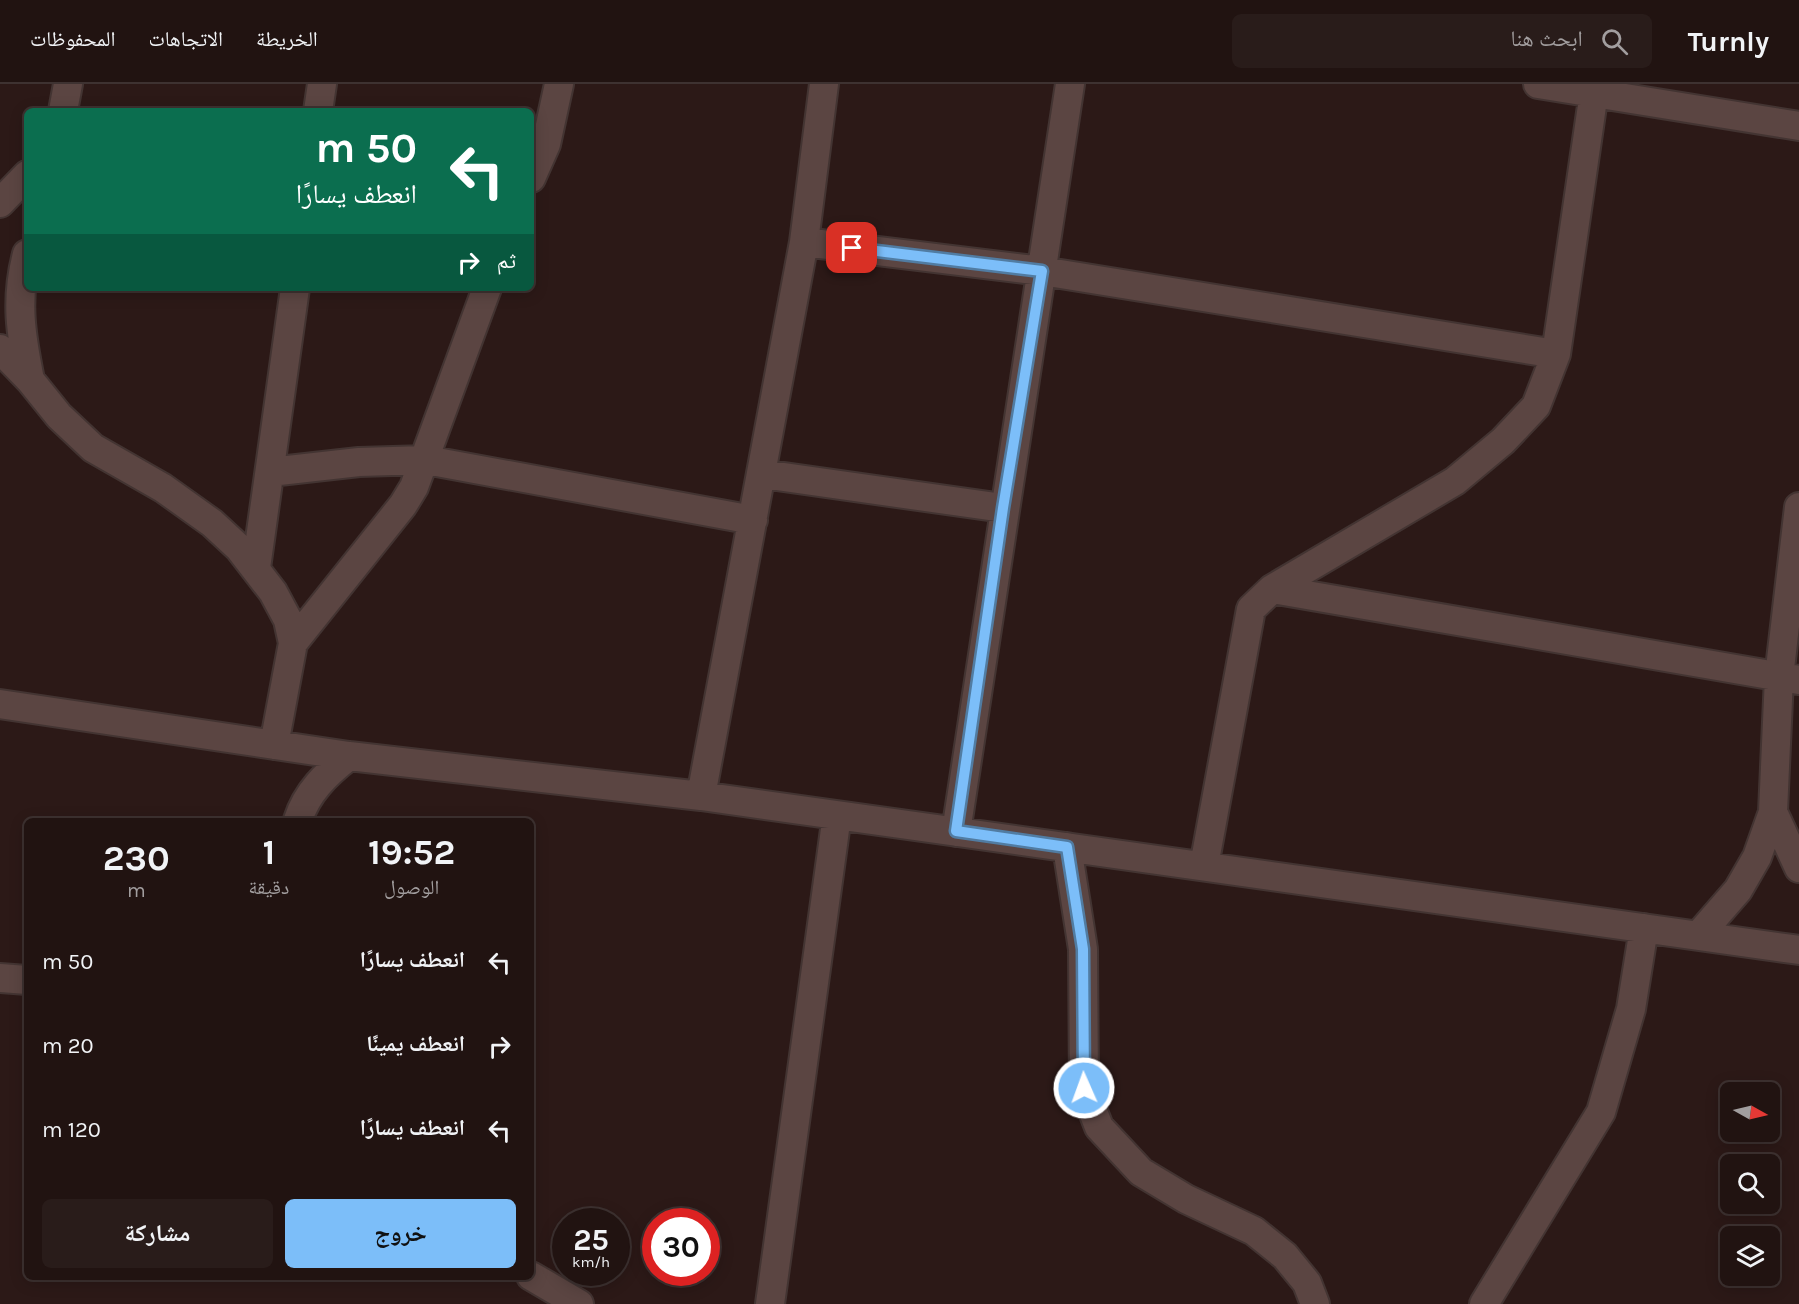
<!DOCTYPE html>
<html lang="ar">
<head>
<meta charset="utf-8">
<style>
  body { margin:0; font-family:Karla,"Noto Naskh Arabic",sans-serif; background:#291c1a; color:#f1f3f6; direction:rtl; height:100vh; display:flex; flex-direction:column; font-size:22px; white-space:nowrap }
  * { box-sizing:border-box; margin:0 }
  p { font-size:20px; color:#a29e9f }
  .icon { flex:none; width:33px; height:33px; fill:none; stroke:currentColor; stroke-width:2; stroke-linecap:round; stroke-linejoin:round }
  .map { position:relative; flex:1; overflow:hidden; direction:ltr }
  .sheet { position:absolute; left:24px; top:734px; width:510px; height:462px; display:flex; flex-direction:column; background:#211311; border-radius:9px; box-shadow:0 3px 15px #0003,0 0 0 2px #3e3231; direction:rtl }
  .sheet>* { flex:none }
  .top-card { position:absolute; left:24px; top:24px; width:510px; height:183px; border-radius:9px; box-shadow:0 3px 15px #0003,0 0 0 2px #3e3231; direction:rtl; background:#0b6e4f; color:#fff; overflow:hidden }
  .needle { width:39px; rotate:98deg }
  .controls { position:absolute; left:1720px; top:998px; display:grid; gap:12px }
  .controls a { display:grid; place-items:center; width:60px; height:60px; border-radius:9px; background:#211311; box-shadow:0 3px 15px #0003,0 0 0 2px #3e3231; font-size:30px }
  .speed { position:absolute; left:552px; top:1124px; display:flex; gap:12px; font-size:30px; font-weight:700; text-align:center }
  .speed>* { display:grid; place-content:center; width:78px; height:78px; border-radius:50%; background:#211311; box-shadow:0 3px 15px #0003,0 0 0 2px #3e3231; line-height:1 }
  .speed small { font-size:15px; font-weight:400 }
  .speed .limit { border:9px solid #d22; background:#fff; color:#111 }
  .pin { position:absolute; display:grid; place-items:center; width:51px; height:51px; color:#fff; margin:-26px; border-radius:12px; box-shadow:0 3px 9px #0006 }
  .me { position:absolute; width:66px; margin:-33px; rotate:358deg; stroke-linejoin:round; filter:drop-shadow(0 0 4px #0008) }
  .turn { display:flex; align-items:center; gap:21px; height:126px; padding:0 18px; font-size:27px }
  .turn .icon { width:78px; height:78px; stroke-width:2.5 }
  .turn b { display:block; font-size:42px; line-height:51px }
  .then { display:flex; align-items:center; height:57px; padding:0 18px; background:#0003; gap:12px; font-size:22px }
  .eta { display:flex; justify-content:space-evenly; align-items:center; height:102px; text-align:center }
  .eta b { font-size:36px; font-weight:700; line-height:42px }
  .action { display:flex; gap:12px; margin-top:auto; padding:12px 18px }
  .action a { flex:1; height:69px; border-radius:9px; background:#7cbef9; color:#111; font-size:24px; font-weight:700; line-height:69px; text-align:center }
  .action a+a { background:#291c1a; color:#f1f3f6 }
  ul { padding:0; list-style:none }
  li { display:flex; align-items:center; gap:18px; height:84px; padding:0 18px }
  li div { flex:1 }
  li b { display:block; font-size:22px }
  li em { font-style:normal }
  header { display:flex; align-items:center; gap:36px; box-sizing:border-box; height:84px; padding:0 30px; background:#211311; border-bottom:2px solid #3e3231 }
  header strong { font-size:28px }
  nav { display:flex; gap:33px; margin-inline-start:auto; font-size:21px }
  .search { width:420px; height:54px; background:#291c1a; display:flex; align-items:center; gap:15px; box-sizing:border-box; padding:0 21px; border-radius:9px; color:#a29e9f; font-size:22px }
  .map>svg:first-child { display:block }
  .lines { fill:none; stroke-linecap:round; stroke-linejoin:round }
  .street-casing { stroke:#433432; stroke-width:32 }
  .street { stroke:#5b4542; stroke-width:28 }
  .route-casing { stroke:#517ca2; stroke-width:15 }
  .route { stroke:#7cbef9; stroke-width:10 }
</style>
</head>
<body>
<header>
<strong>Turnly</strong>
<div class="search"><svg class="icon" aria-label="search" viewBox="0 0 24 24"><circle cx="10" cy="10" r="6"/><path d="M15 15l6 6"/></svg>ابحث هنا</div>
<nav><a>الخريطة</a><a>الاتجاهات</a><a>المحفوظات</a></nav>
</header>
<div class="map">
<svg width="1799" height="1220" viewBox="0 0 1799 1220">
  <rect width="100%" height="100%" fill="#2c1917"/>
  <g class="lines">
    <!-- street casing -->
    <g class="street-casing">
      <path id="street" d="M1538,0L1799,42
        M63,27L68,0
        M318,27L322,0
        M531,94L546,60L559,0
        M0,119L27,91
        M804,158L1042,187L1556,270
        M27,170C15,216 21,251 30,296
        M0,265L30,296L59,332L93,364L163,404L212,439L239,464L273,508L288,536L293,559L274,661
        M270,388L359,378L426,376L753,436
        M763,390L1003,424
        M256,484L295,204
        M1272,505L1799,596
        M293,559L403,421L414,403L487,204
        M0,620L349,672L701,712L1799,866
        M701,712L804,158L824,0
        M1773,728L1799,784
        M298,736C307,708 326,690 349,672
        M956,748L1070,0
        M1067,763L1083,865L1084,1004L1099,1043L1141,1088L1186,1115L1254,1147L1285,1172L1307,1199L1315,1220
        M1204,782L1251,525L1272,505L1455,397L1503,357L1536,322L1556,270L1594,8
        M1699,851L1738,806L1757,773L1773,728L1779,593L1799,423
        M0,894L27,896
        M531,1192L579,1220
        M770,1220L837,731
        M1484,1220L1601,1028L1631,925L1644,844"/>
    </g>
    <!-- street -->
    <use href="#street" class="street"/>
  </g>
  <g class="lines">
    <!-- route casing -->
    <g class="route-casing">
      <path id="route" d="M852,164L1042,187L1003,424L956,747L1067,763L1083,865L1084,1004"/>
    </g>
    <!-- route -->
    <use href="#route" class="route"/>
  </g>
</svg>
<div class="controls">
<a><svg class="needle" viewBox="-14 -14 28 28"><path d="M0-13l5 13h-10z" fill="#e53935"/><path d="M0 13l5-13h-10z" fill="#a29e9f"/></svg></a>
<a><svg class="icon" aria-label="search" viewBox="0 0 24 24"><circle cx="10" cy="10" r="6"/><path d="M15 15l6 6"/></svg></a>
<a><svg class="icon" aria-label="layers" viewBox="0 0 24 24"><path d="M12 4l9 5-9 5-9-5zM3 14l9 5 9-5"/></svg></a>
</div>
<div class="speed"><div>25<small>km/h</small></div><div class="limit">30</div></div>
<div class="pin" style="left:852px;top:164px;background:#d93025"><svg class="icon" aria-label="arrive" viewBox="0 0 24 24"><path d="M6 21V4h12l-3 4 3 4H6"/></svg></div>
<svg class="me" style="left:1084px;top:1004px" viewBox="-20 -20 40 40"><circle r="17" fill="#7cbef9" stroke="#fff" stroke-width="3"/><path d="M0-11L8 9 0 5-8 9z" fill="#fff"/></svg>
<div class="top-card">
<div class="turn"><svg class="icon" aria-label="left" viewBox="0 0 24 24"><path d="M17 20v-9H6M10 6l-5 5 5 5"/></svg><div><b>50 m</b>انعطف يسارًا</div></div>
<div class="then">ثم<svg class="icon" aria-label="right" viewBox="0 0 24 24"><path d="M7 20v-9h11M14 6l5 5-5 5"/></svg></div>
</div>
<section class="sheet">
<div class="eta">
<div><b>19:52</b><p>الوصول</p></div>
<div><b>1</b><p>دقيقة</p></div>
<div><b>230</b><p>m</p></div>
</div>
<ul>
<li><svg class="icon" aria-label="left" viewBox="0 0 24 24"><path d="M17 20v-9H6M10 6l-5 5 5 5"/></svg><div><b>انعطف يسارًا</b></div><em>50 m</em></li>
<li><svg class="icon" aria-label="right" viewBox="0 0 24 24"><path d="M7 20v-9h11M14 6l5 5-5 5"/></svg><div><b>انعطف يمينًا</b></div><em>20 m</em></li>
<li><svg class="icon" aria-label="left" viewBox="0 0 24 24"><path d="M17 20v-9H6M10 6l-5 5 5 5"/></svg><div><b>انعطف يسارًا</b></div><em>120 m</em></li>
</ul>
<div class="action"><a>خروج</a><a>مشاركة</a></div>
</section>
</div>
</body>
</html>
